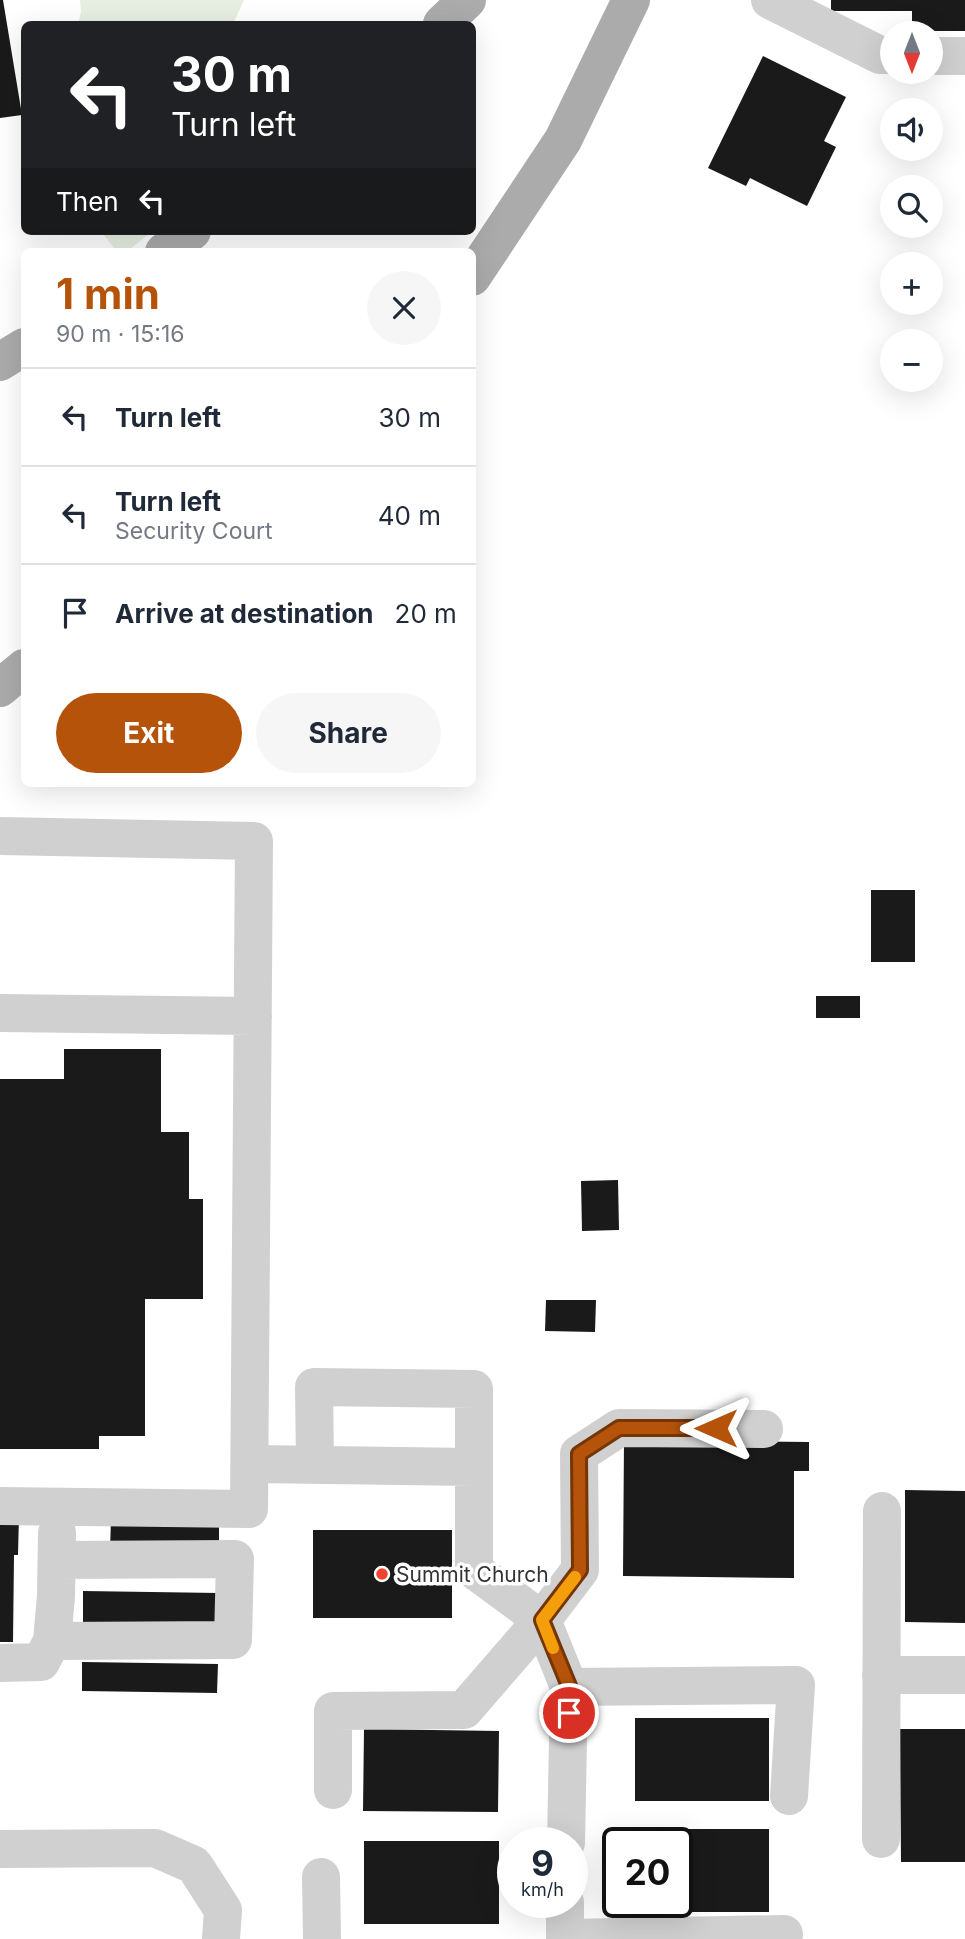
<!DOCTYPE html>
<html lang="en">
<head>
<meta charset="utf-8">
<style>
  body { margin:0; font-family:Inter,sans-serif; background:#f6f6f7; color:#1f2937; height:100vh; display:flex; flex-direction:column; font-size:26px; white-space:nowrap }
  * { box-sizing:border-box; margin:0 }
  p { font-size:23px; color:#747a83 }
  .icon { flex:none; width:38px; height:38px; fill:none; stroke:currentColor; stroke-width:2; stroke-linecap:round; stroke-linejoin:round }
  .map { position:relative; flex:1; overflow:hidden }
  .sheet { position:absolute; left:21px; top:248px; width:455px; height:539px; display:flex; flex-direction:column; background:#fff; border-radius:10px; box-shadow:0 7px 28px #0002 }
  .sheet>* { flex:none }
  .guide { position:absolute; left:21px; top:21px; width:455px; height:214px; border-radius:10px; box-shadow:0 7px 28px #0002; background:#202124; color:#fff; overflow:hidden }
  .needle { width:46px; rotate:180deg }
  .controls { position:absolute; left:880px; top:21px; display:grid; gap:14px }
  .controls a { display:grid; place-items:center; width:63px; height:63px; border-radius:50%; background:#fff; box-shadow:0 7px 28px #0002; font-size:35px }
  .speed { position:absolute; left:497px; top:1827px; display:flex; gap:14px; font-size:35px; font-weight:700; text-align:center }
  .speed>* { display:grid; place-content:center; width:91px; height:91px; border-radius:50%; background:#fff; box-shadow:0 7px 28px #0002; line-height:1 }
  .speed small { font-size:18px; font-weight:400 }
  .speed .limit { border:4px solid #111; border-radius:10px; background:#fff; color:#111 }
  .pin { position:absolute; display:grid; place-items:center; width:60px; height:60px; color:#fff; margin:-30px; border:4px solid #fff; border-radius:50%; box-shadow:0 2px 7px #0007 }
  .me { position:absolute; width:77px; margin:-38px; rotate:270deg; stroke-linejoin:round; filter:drop-shadow(0 0 5px #0008) }
  .turn { display:flex; align-items:center; gap:24px; height:147px; padding:0 35px; font-size:32px }
  .turn .icon { width:91px; height:91px; stroke-width:2.5 }
  .turn b { display:block; font-size:49px; line-height:60px }
  .then { display:flex; align-items:center; height:66px; padding:0 35px; background:#0003; gap:14px; font-size:26px }
  .round { display:grid; place-items:center; flex:none; width:74px; height:74px; border-radius:37px; background:#f6f6f7 }
  .summary { display:flex; align-items:center; justify-content:space-between; height:119px; padding:0 35px }
  h1 { font-size:42px; font-weight:700; line-height:52px; color:#b45309 }
  .button { display:flex; gap:14px; margin-top:auto; padding:14px 35px }
  .button a { flex:1; height:80px; border-radius:42px; background:#b45309; color:#fff; font-size:28px; font-weight:700; line-height:80px; text-align:center }
  .button a+a { background:#f6f6f7; color:#1f2937 }
  ul { padding:0; list-style:none }
  li { display:flex; align-items:center; gap:21px; height:98px; padding:0 35px; border-top:2px solid #e0e1e3 }
  li div { flex:1 }
  li b { display:block; font-size:26px }
  li em { font-style:normal }
  .map>svg:first-child { display:block }
  .green { fill:#e6efe1 }
  .building { fill:#1a1a1a }
  .lines { fill:none; stroke-linecap:round; stroke-linejoin:round }
  .minor { stroke:#d0d0d0; stroke-width:38 }
  .major { stroke:#ababab; stroke-width:38 }
  .route-casing { stroke:#753606; stroke-width:18 }
  .route { stroke:#b45309; stroke-width:12 }
  .slow { stroke:#f59e0b; stroke-width:12 }
  .poi-dot { fill:#ed4532; stroke:#fff; stroke-width:2.5 }
  .labels { text-anchor:middle; dominant-baseline:central; stroke-width:7; stroke-linejoin:round; paint-order:stroke }
  .poi-label { font-size:21px; fill:#333; stroke:#fff; text-anchor:start }
</style>
</head>
<body>
<div class="map">
<svg width="965" height="1939" viewBox="0 0 965 1939">
  <rect width="100%" height="100%" fill="#fff"/>
  <!-- green -->
  <path class="green" d="M80,0H244L233,24H78L81,12Z
    M101,231H153L126,252H117Z"/>
  <!-- building -->
  <path class="building" d="M0,0H3L22,115L0,118Z
    M831,0H965V31H912V11H831Z
    M763,56L846,97L824,141L836,147L807,206L750,178L746,186L708,168Z
    M871,890H915V962H871Z
    M816,996H860V1018H816Z
    M64,1049H161V1132H189V1199H203V1299H145V1436H99V1449H0V1079H64Z
    M618,1180L619,1230L582,1231L581,1181Z
    M546,1300H596L595,1332L545,1331Z
    M624,1440L809,1442V1471H794V1578L623,1576Z
    M905,1490L965,1491V1623L905,1622Z
    M0,1515H19L18,1555H14L13,1642H0Z
    M111,1519L219,1522V1553L110,1550Z
    M313,1530H452V1618H313Z
    M83,1591L219,1593V1626L83,1625Z
    M82,1662L218,1664L217,1693L82,1691Z
    M635,1718H769V1801H635Z
    M364,1729L499,1731L498,1812L363,1811Z
    M900,1729H965V1862H901Z
    M634,1829H769V1912H634V1902H677V1843H634Z
    M364,1841H499V1924H364Z"/>
  <g class="lines">
    <!-- minor -->
    <path class="minor" d="M770,0L880,55H892
      M931,56H965
      M0,836L254,841L249,1509L0,1506
      M0,1013L253,1016
      M250,1464L473,1467
      M315,1465L314,1387L474,1389V1570L542,1620
      M542,1620L569,1687L566,1843
      M52,1641L233,1640L235,1559L57,1560
      M0,1663L41,1662L52,1641L56,1596L57,1533
      M881,1675H965
      M569,1687L796,1685L789,1796
      M333,1790V1711L464,1710L542,1620L580,1570L579,1454L619,1428L764,1429
      M881,1839L882,1511
      M0,1849L155,1848L194,1865L223,1910L221,1939
      M321,1877L322,1939
      M565,1938L784,1934
      M565,1939V1902"/>
    <!-- major -->
    <path class="major" d="M442,24L467,0
      M164,252L192,231
      M472,277L563,140L631,0
      M0,362L24,347
      M0,688L24,668"/>
  </g>
  <g class="lines">
    <!-- route casing -->
    <g class="route-casing">
      <path id="route" d="M569,1713V1686L542,1620L580,1570L579,1454L619,1428H716"/>
    </g>
    <!-- route -->
    <use href="#route" class="route"/>
    <!-- slow -->
    <path class="slow" d="M553,1648L542,1620L575,1577"/>
  </g>
  <!-- markers -->
  <circle class="poi-dot" cx="382" cy="1574" r="7"/>
  <g class="labels">
    <!-- poi labels -->
    <g class="poi-label">
      <text x="396" y="1574">Summit Church</text>
    </g>
  </g>
</svg>
<div class="controls">
<a><svg class="needle" viewBox="-14 -14 28 28"><path d="M0-13l5 13h-10z" fill="#e53935"/><path d="M0 13l5-13h-10z" fill="#747a83"/></svg></a>
<a><svg class="icon" aria-label="sound" viewBox="0 0 24 24"><path d="M4 9h4l5-4v14l-5-4H4zM17 9q2 3 0 6"/></svg></a>
<a><svg class="icon" aria-label="search" viewBox="0 0 24 24"><circle cx="10" cy="10" r="6"/><path d="M15 15l6 6"/></svg></a>
<a>+</a>
<a>−</a>
</div>
<div class="speed"><div>9<small>km/h</small></div><div class="limit">20</div></div>
<div class="pin" style="left:569px;top:1713px;background:#d93025"><svg class="icon" aria-label="arrive" viewBox="0 0 24 24"><path d="M6 21V4h12l-3 4 3 4H6"/></svg></div>
<svg class="me" style="left:716px;top:1428px" viewBox="-20 -20 40 40"><path d="M0-17L14 15 0 8-14 15z" fill="#b45309" stroke="#fff" stroke-width="4"/></svg>
<div class="guide">
<div class="turn"><svg class="icon" aria-label="left" viewBox="0 0 24 24"><path d="M17 20v-9H6M10 6l-5 5 5 5"/></svg><div><b>30 m</b>Turn left</div></div>
<div class="then">Then<svg class="icon" aria-label="left" viewBox="0 0 24 24"><path d="M17 20v-9H6M10 6l-5 5 5 5"/></svg></div>
</div>
<section class="sheet">
<div class="summary"><div><h1>1 min</h1><p>90 m · 15:16</p></div><a class="round"><svg class="icon" aria-label="close" viewBox="0 0 24 24"><path d="M6 6l12 12M18 6L6 18"/></svg></a></div>
<ul>
<li><svg class="icon" aria-label="left" viewBox="0 0 24 24"><path d="M17 20v-9H6M10 6l-5 5 5 5"/></svg><div><b>Turn left</b></div><em>30 m</em></li>
<li><svg class="icon" aria-label="left" viewBox="0 0 24 24"><path d="M17 20v-9H6M10 6l-5 5 5 5"/></svg><div><b>Turn left</b><p>Security Court</p></div><em>40 m</em></li>
<li><svg class="icon" aria-label="arrive" viewBox="0 0 24 24"><path d="M6 21V4h12l-3 4 3 4H6"/></svg><div><b>Arrive at destination</b></div><em>20 m</em></li>
</ul>
<div class="button"><a>Exit</a><a>Share</a></div>
</section>
</div>
</body>
</html>
